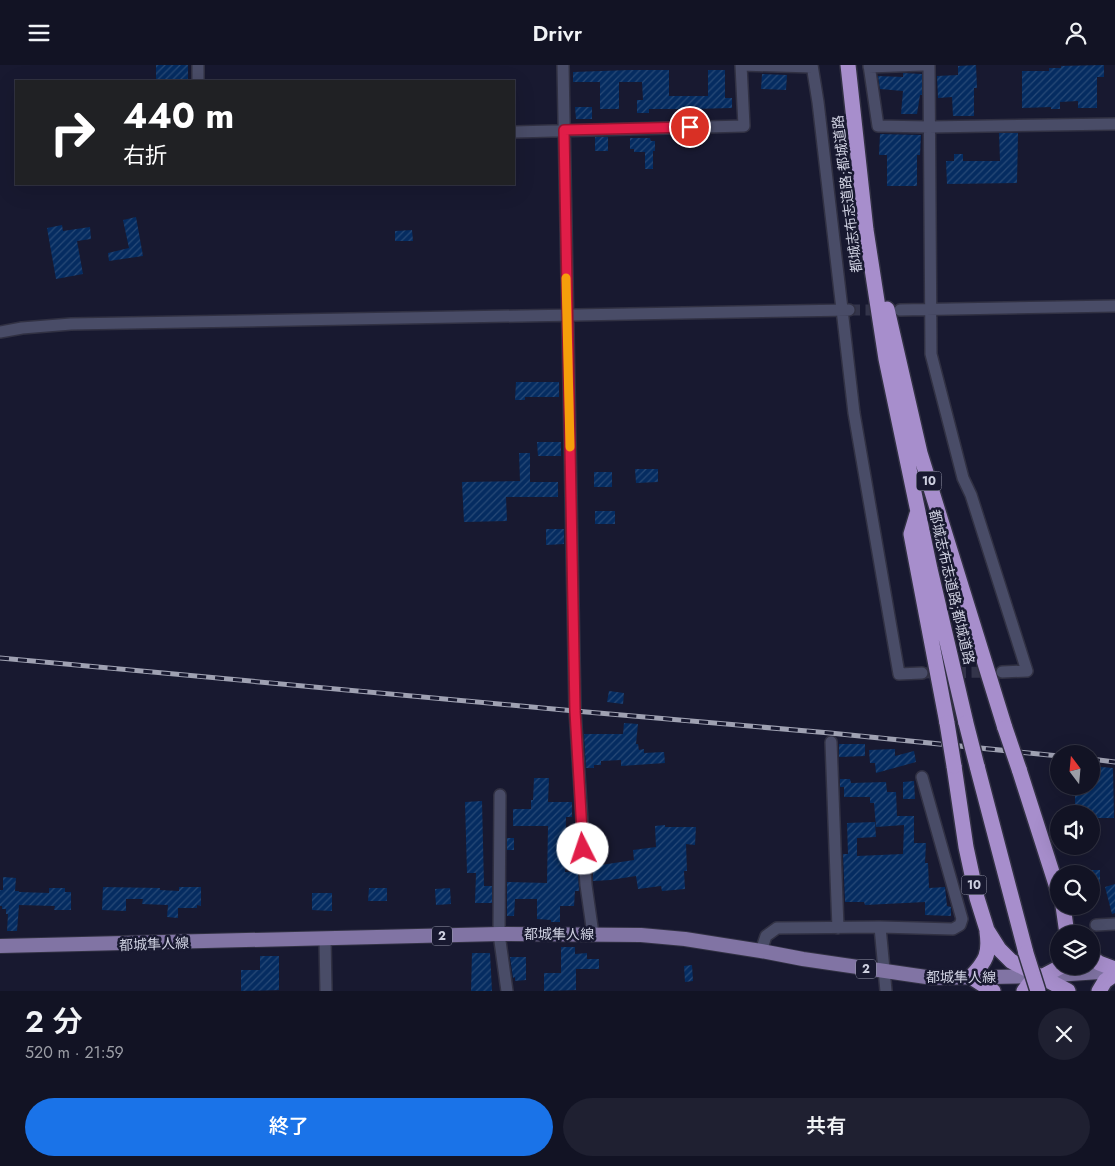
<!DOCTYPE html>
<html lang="ja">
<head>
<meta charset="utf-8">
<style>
  body { margin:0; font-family:Jost,"Noto Sans JP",sans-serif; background:#1f2031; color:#f1f3f6; height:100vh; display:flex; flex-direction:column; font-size:19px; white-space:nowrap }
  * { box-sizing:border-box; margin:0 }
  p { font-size:16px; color:#9c9ea6 }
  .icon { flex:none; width:28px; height:28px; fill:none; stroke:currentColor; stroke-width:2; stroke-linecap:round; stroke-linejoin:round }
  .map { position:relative; height:926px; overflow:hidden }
  .panel { display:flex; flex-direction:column; background:#121324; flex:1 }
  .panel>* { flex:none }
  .top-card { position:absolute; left:15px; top:15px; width:500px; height:105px; border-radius:0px; box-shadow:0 5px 20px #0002,0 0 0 1px #313241; background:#202124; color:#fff; overflow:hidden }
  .needle { width:32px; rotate:344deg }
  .tools { position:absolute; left:1050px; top:680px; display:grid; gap:10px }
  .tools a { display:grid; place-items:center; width:50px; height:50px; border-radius:50%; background:#121324; box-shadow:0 5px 20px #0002,0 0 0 1px #313241; font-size:25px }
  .pin { position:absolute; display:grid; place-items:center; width:42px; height:42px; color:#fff; margin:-21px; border:2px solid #fff; border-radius:50%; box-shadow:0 1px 5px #0007 }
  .me { position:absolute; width:55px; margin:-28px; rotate:356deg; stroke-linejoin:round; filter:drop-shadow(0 0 4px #0008) }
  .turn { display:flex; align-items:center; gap:18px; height:105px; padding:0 25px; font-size:22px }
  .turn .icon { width:65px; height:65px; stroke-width:2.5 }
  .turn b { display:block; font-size:35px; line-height:42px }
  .round { display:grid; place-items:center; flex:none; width:52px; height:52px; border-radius:26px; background:#1f2031 }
  .overview { display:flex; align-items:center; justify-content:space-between; height:85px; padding:0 25px }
  h1 { font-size:30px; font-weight:600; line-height:38px }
  .cta { display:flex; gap:10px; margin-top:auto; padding:10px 25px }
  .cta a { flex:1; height:58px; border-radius:30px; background:#1a73e8; color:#fff; font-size:20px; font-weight:600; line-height:58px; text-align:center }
  .cta a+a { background:#1f2031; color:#f1f3f6 }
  header { display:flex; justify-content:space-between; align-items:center; height:65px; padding:0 25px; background:#121324; font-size:22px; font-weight:600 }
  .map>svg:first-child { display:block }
  .building { fill:url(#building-hatch) }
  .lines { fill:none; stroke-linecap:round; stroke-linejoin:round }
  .minor-tunnel { stroke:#33344a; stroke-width:11; stroke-dasharray:11 5.5; stroke-linecap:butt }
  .minor-casing { stroke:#313143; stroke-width:14 }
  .major-casing { stroke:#313143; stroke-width:16 }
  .highway-casing { stroke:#313143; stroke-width:18 }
  .minor { stroke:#494c67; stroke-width:11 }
  .major { stroke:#8174a4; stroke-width:14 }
  .highway { stroke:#a78ecc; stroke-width:15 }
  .rail-casing { stroke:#9fa1b2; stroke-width:5 }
  .rail { stroke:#181930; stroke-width:3; stroke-dasharray:9; stroke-linecap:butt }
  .highway-bridge-casing { stroke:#313143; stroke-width:18; stroke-linecap:butt }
  .highway-bridge { stroke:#a78ecc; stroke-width:15 }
  .route-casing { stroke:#92132f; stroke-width:12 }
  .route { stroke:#e11d48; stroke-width:9 }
  .slow { stroke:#f59e0b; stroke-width:9 }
  .labels { text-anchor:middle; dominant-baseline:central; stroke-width:5; stroke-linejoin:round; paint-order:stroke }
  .shield { fill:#181930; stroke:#9799ab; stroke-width:1 }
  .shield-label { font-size:12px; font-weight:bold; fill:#ced0e0 }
  .street-label { font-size:14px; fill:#ced0e0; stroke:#181930 }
</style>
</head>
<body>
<header><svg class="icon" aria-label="menu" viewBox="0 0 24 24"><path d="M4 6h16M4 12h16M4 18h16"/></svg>Drivr<svg class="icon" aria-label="person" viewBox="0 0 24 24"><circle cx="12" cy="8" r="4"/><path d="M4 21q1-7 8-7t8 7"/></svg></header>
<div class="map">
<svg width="1115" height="926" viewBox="0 0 1115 926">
  <defs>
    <pattern id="building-hatch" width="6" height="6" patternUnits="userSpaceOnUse" patternTransform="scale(1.25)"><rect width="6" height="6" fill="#052c61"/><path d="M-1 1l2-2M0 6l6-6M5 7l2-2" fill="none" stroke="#284a77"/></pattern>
  </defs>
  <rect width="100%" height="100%" fill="#181930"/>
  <!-- building -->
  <path class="building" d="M156,0H188V16H156Z
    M976,0L977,23H974V51H953L952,32L938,33L937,11L958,10V1Z
    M1104,0V12H1097V43H1078V36L1060,37V44H1051V42L1022,43V6H1049V3H1061V1Z
    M629,5H669V31H708V5H725V33H732V43L693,44V47H684V44H649V48H637V35H643L642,17H619V44H600V17H573V7Z
    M903,8L922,9V30H920L917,49H901L903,26L880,24L878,11L903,12Z
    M762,9L787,10L786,25L761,24Z
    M575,42H592V54H576Z
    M999,68H1018L1017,118L947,119L946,96H954V89H963V96H1000Z
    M880,69L921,70L920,90H917V121H887V90H879Z
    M595,72H608V86H595Z
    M630,73H650L651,76H655V86H653V104H645V87H634V84H630Z
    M136,152L143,191L109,196L108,188L129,183L123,155Z
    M62,160L63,166L90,162L91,174L77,176L83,209L56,214L47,163Z
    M412,165L413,176H395V166Z
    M516,317H559V332H525V335H515Z
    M537,377H561V391H538Z
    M519,388H530V417H558V432H506L507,456L464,457L462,417L520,416Z
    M635,404H658V417L636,418Z
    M594,407H612V422H594Z
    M595,446H615V459H595Z
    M546,464H564V479L546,480Z
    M609,626L624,628L623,639L607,637Z
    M624,658L638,659L636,679H638L639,685L644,684V688L664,687L665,698L621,701V695L601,696V700H594V703H586L584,669H623Z
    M839,679H865V691L839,692Z
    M895,684V691L914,686L916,697L876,708L875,698H870L869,685Z
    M1091,701L1113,703L1114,753H1091V749H1075V731H1072V721H1091Z
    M534,713H549L548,737H572V752H566L565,807H578L579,826H575L574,841H560V857H551V855L537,854V834H515L514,851H507V817L547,818L548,761H513V744H531V735H533Z
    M840,714H850L851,718L886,717L887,727H896L897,751H914V778H926L925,798H928L929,823L945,822L947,841L951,842V851L925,850V837L865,840L864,837H845L843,789H848L847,758L875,757L876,772L857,773V791L903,789L904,760L876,762L874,738H870V732H844V722H840Z
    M914,716L915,734H903V717Z
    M482,736L484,821H492V838H475L476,808H467L465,737Z
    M665,760V762H696L695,780L686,779L687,806H684L685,824L662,826L661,821L638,824L636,811L610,815L593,816V794H601V800L634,795L633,785L656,782L655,761Z
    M507,773H514V785H507Z
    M1091,805H1100V831L1091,833Z
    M3,812L16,813L15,826H19V827L49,828V823H65V827H71V845H54L55,841L19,840L17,866H7L8,849H6V844H2V841H0V825H3Z
    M1115,819V848L1112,849L1105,822Z
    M103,822L160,823V825L179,826V822H201V841L197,840V843H178V853L167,852L168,840L142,839L143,834H126V846L102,845Z
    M369,823H387V836H368Z
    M450,823L451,839L436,840L435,824Z
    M312,828H332V846L312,845Z
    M561,882H575V889L587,888V894H599V904H576V925L544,926V908H561Z
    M472,888H490L492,926H471Z
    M260,891H279V925L241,926V905H260Z
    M510,892H526V915L515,916V912L513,913Z
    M692,900L693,916L685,917L684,901Z"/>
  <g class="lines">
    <!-- minor-tunnel -->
    <path class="minor-tunnel" d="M849,245H886
      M922,608L995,607"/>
    <!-- minor casing -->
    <g class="minor-casing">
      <path id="minor" d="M198,0V16
        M563,0L575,646L586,820L593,869
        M812,0L818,37L854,348L899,609L922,608
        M869,0L878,61L929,62L1115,59
        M929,0L931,289L963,413L971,430L1027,606L1002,607
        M869,2L923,0
        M514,67L744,61L741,0L812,2
        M900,245L1115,241
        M0,267L22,263L71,259L849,245
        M831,677L838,863
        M500,730L499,869L507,926
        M1096,860L1115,859
        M880,862L953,864L960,860L962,854L922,712
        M325,874L326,926
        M761,886L766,871L777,863L880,862L886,926"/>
    </g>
    <!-- major casing -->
    <g class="major-casing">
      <path id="major" d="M0,881L499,869L641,870L685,874L761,886L803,894L933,913L1041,911L1115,906"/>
    </g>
    <!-- highway casing -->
    <g class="highway-casing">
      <path id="highway" d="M848,0L866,165L886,294L930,504L966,658
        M887,244L920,388L1005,663
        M917,449L911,469L947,658
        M954,701L966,782L977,833L987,865L999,884L1011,896L1068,926
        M977,701L1026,888
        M1019,704L1059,829
        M1063,841L1067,869
        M987,867C990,889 986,896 971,912L993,926
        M1091,892L1099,898L1115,904
        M1024,926L1030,918L1062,901
        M1099,926L1105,916L1115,909"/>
    </g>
    <!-- minor -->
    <use href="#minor" class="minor"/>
    <!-- major -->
    <use href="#major" class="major"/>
    <!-- highway -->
    <use href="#highway" class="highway"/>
    <!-- rail casing -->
    <g class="rail-casing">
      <path id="rail" d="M0,593L575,646L830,668L1059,691
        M1091,694L1115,697"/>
    </g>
    <!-- rail -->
    <use href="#rail" class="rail"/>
    <!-- highway-bridge casing -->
    <g class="highway-bridge-casing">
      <path id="highway-bridge" d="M947,658L954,701
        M966,658L977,701
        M1005,663L1019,704
        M1026,888L1038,926"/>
    </g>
    <!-- highway-bridge -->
    <use href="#highway-bridge" class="highway-bridge"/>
  </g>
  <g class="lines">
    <!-- route casing -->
    <g class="route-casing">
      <path id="route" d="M583,784L575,646L564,65L690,62"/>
    </g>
    <!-- route -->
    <use href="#route" class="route"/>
    <!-- slow -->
    <path class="slow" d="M566,213L570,382"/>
  </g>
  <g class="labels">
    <!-- shield labels -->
    <g class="shield">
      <rect x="916.5" y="406.5" width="25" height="19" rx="4"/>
      <rect x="961.5" y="810.5" width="25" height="19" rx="4"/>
      <rect x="432" y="861.5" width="20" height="19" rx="4"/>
      <rect x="856" y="894.5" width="20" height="19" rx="4"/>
    </g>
    <g class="shield-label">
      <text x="929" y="416">10</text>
      <text x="974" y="820">10</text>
      <text x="442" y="871">2</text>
      <text x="866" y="904">2</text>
    </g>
    <!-- street labels -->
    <g class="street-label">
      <text transform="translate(847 129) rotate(-97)">都城志布志道路;都城道路</text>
      <text transform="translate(952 522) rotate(77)">都城志布志道路;都城道路</text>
      <text x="559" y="869">都城隼人線</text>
      <text transform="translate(154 879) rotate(-2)">都城隼人線</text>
      <text x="961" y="912">都城隼人線</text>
    </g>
  </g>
</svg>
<div class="tools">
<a><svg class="needle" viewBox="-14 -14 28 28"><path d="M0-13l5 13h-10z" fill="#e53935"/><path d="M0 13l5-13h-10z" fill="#9c9ea6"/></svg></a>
<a><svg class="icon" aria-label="sound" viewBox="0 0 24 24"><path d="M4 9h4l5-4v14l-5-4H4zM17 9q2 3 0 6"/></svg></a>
<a><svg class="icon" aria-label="search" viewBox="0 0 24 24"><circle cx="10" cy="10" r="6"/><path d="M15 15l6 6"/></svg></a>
<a><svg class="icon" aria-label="layers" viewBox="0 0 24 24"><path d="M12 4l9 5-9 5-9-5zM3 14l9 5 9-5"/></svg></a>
</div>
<div class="pin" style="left:690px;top:62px;background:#d93025"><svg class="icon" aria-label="arrive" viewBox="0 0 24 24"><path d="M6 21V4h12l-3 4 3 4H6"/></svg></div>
<svg class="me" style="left:583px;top:784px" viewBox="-20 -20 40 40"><circle r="19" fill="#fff"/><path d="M0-13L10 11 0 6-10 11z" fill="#e11d48"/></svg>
<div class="top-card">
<div class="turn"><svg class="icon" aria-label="right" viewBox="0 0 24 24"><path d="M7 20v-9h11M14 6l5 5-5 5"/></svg><div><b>440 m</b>右折</div></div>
</div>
</div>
<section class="panel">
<div class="overview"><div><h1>2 分</h1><p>520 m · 21:59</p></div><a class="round"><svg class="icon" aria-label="close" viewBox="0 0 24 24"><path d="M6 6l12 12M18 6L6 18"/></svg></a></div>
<div class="cta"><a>終了</a><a>共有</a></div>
</section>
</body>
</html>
